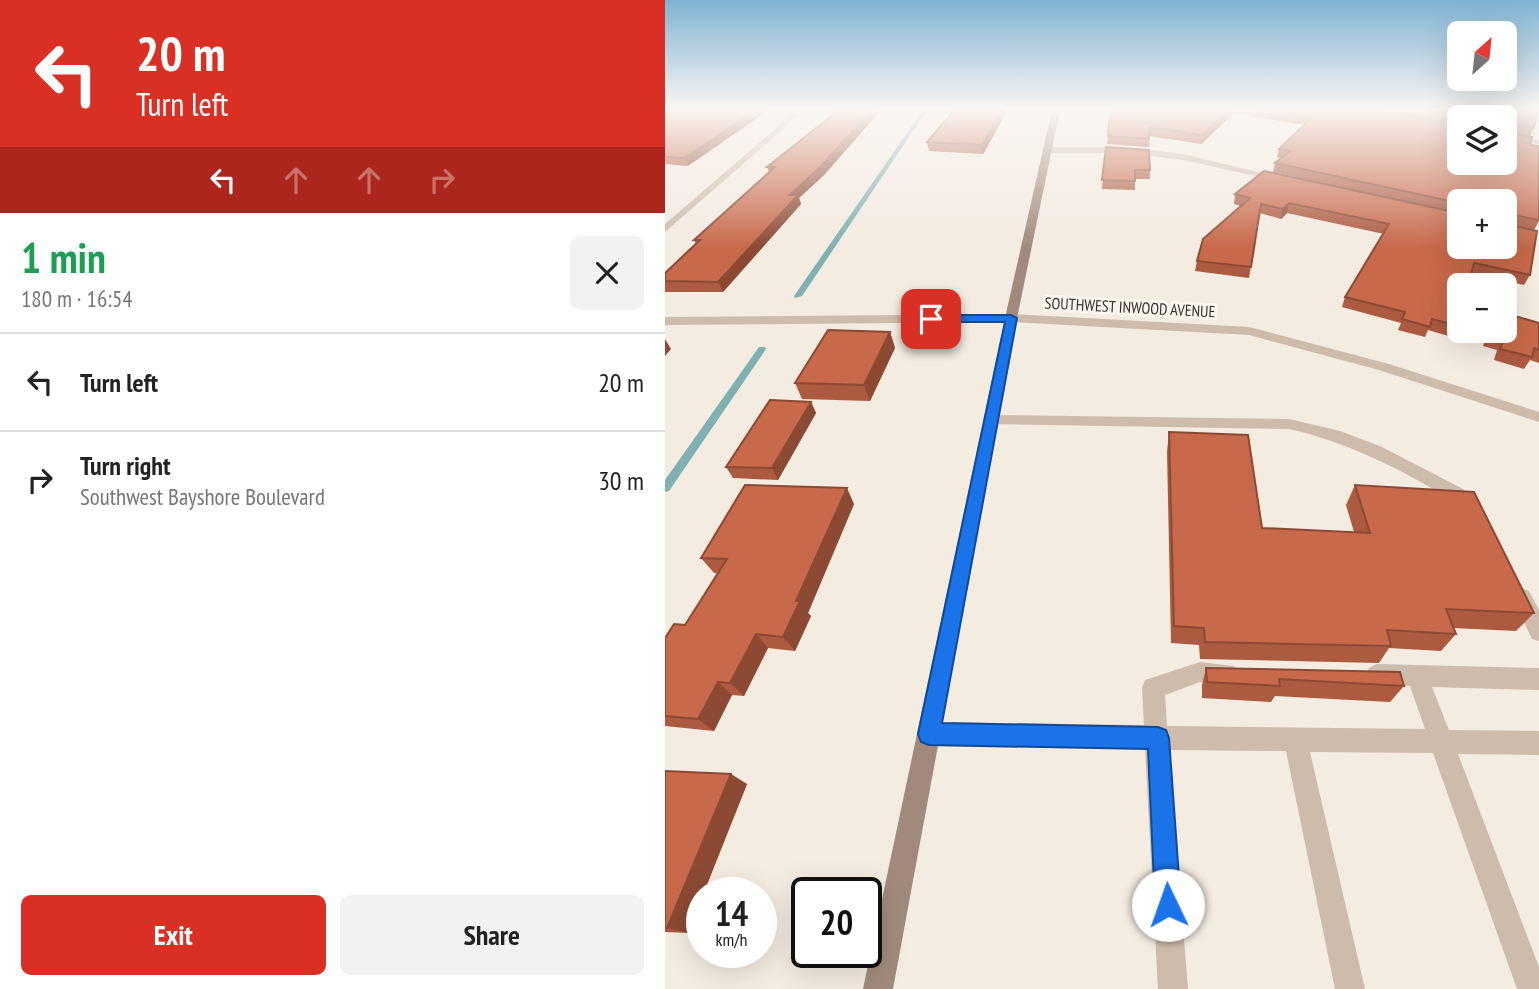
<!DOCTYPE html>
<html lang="en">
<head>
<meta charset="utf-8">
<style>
  body { margin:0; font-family:"PT Sans Narrow",sans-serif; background:#f2f2f2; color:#222; height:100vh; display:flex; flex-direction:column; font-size:26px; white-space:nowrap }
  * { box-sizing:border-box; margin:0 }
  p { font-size:23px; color:#767676 }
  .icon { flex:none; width:38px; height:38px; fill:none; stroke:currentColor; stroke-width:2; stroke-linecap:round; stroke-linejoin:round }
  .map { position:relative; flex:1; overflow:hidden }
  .sheet { display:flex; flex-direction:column; background:#fff; width:665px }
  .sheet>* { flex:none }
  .guide { background:#d93025; color:#fff; overflow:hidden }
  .needle { width:46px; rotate:27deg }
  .buttons { position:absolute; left:782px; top:21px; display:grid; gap:14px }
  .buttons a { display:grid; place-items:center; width:70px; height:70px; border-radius:10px; background:#fff; box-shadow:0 7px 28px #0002; font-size:35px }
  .speed { position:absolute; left:21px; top:877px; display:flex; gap:14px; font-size:35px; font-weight:700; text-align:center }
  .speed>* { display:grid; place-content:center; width:91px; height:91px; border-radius:50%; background:#fff; box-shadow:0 7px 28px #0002; line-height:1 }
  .speed small { font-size:18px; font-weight:400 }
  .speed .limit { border:4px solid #111; border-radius:10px; background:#fff; color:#111 }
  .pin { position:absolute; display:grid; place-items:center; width:60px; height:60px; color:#fff; margin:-30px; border-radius:14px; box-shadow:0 4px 10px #0006 }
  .me { position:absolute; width:77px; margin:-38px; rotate:357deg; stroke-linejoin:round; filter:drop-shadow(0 0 5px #0008) }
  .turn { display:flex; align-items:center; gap:24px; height:147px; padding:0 21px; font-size:32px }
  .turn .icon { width:91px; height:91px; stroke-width:2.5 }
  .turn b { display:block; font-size:49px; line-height:60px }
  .lanes { display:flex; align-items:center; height:66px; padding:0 21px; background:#0003; justify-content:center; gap:35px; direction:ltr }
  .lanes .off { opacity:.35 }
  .round { display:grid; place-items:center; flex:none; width:74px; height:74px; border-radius:10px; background:#f2f2f2 }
  .summary { display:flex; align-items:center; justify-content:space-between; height:119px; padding:0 21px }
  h1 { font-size:42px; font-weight:800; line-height:52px; color:#1e9e55 }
  .button { display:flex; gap:14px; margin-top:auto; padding:14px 21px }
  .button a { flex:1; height:80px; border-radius:10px; background:#d93025; color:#fff; font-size:28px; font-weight:800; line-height:80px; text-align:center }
  .button a+a { background:#f2f2f2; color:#222 }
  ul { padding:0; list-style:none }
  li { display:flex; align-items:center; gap:21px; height:98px; padding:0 21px; border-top:2px solid #e0e0e0 }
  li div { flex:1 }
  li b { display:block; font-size:26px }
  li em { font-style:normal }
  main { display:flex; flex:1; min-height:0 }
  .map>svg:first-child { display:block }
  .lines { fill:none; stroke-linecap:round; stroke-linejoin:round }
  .stream { fill:#7fb0b2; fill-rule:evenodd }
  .lane { fill:#cdbbac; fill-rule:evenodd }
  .street { fill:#cdbbac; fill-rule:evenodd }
  .secondary { fill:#a18a7d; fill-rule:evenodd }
  .wall { fill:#ac5a40; fill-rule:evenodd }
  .shaded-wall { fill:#8c4a34 }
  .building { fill:#c8694b; stroke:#8c4a34; stroke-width:2 }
  .route { fill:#1a73e8; stroke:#114b97; stroke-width:2 }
  .labels { text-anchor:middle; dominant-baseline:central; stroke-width:6; stroke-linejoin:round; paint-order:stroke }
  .far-street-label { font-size:16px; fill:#3b302b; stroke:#fbf5ee }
</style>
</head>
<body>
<main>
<section class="sheet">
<div class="guide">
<div class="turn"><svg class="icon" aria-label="left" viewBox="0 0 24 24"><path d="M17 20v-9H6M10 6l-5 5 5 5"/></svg><div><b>20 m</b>Turn left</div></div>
<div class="lanes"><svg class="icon" aria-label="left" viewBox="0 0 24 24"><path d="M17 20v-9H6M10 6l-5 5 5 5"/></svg><svg class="icon off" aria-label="ahead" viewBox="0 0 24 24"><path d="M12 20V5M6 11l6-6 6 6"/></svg><svg class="icon off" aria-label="ahead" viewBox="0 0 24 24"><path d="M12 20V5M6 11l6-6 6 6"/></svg><svg class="icon off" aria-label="right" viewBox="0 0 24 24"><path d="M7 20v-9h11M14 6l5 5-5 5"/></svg></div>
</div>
<div class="summary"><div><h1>1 min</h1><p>180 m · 16:54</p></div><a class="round"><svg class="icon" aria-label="close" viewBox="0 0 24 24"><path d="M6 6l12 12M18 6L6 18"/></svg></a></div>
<ul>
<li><svg class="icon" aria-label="left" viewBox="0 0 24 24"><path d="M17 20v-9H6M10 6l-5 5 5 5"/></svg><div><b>Turn left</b></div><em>20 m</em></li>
<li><svg class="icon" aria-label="right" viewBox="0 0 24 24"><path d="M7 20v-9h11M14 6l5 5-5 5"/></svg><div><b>Turn right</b><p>Southwest Bayshore Boulevard</p></div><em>30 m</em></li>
</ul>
<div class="button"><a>Exit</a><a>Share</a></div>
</section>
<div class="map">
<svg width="874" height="989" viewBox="0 0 874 989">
  <rect width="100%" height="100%" fill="#f4ebe1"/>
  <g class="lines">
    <!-- stream -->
    <path class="stream" d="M258,110H262L137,296L130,298L129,296Z
      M94,347H100L101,349L4,491L0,492V480Z"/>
    <!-- lane -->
    <path class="lane" d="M326,415L624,419L675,431L717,447L798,489L812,504L809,509H797L786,499C734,469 683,442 624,429L321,424L318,420Z
      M857,588L864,591L874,610V641L867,639L847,597L850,591Z
      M535,662L569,666L572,673L569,680L561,683L535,682L500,695L502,726L760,729L745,686H712L704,682L701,675L704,668L712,664L874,668V690L767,687L784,730L874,731V755L793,754L874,967V989H852L768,753L645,752L700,989H670L621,751L504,750L523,989H493L480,749L264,746L256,742L252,734L256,726L264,722L479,725L477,688L480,680Z"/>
    <!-- street -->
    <path class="street" d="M132,110H140L0,232V224Z
      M840,135L874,140V144L840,139Z
      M460,147L518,154L622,179L617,182L518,160L460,153H383L379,150L383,147Z
      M346,314L584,327L724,364L874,412V422L714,370L584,335L346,322L0,325V317Z"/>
    <!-- secondary -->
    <path class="secondary" d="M387,110H395L352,318L228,989H198L340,318Z"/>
  </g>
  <!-- wall -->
  <path class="wall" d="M0,110L23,166L0,164Z
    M174,110H216L159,175L134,198L136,204L58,292H0V273L31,244L29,240L104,172L102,167Z
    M448,110H873L869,128L865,136V145L874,221L869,230L865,275L859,285L806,274L793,326L787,337L763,330L760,337L733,330L736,323L677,307L680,297L719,234L622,213L616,219L595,213L584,278L530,271L532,261L576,206L569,204L570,194L773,209L608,172L610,163L615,158L612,157L614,149L639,125L569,113L536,144L484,136V147L442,144L443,136ZM794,117H840L794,163ZM794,201H840L794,247Z
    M340,115L318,154L264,151L262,142Z
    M441,147L485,170V179H470V190L437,189Z
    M874,323V363L865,360L859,369L829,360L832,350L818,346L823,331H840Z
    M225,332L230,348L205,401L137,399L130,383Z
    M146,402L151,413L113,480L68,478L61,467Z
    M504,432L597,528L689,532L681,505L690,485L869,613L851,631L788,628L791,634L776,651L724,648L714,663L535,659L534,645L506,643L502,452Z
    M189,504L143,613L146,616L130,651L103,648L79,696L67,695L49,731L0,726V638L20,625L52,573H49L36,558Z
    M541,668L739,686L725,702L610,696L606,702L537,698V685Z
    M0,771L82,784L39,892H37L23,933L0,932Z"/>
  <!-- shaded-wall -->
  <path class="shaded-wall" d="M91,110H104L23,166L19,158Z
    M207,110H216L159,175L134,198L136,204L58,292L53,282L125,195Z
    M335,110H340V115L318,154L317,145Z
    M565,110H570L569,113L536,144L537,135Z
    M624,203L622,213L616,219L618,209Z
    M225,332L230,348L205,401L199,385Z
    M0,339L6,349L0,356Z
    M146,402L151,413L113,480L107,468Z
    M182,488L189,504L143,613L146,616L130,651L118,637L131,601Z
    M91,634L103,648L79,696L65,683Z
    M53,682L67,695L49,731L33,719Z
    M66,774L82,784L39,892H37V897L23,933L2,928Z"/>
  <!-- building -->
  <path class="building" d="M0,110H91L19,158L0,157Z
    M174,110H207L156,166L125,195H133L53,282L0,281V273L35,240H29L110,167H102Z
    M289,110H338L317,145L262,142Z
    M448,110H565L537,135L484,127V139L443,136L445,111Z
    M598,110H713L794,124V163H840V117H798V116L759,110H873L869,128L844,124L842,132L867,137L865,145L874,146V220L845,214L842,216L844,225L872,231L865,275L809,263L803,285H794V319L793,326L767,319L765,327L737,319L740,312L680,297L724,224L624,203L618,209L596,204L586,267L532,261L538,239L585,198L570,194L599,171L794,213V247H840V201H794V203L610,163L625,151L614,149L646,118Z
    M441,147L484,150L485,170H470V181L437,180Z
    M840,313L874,323V350L869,348L867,357L835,349L839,339L825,335L826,331H840Z
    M163,330L225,332L199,385L130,383Z
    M105,400L146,402L107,468L61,467Z
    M504,432L583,435L597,528L705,533L690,485L809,492L869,613L781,609L791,634L722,630L726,646L540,642L539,628L509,626Z
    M80,485L182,488L131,601H135L118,637L91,634L65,683L53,682L33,719L0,716V638L9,624L20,625L62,559L36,558Z
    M541,668L735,672L739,686L614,679L615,686L542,682Z
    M0,771L66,774L2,928H0Z"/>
  <!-- sky -->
  <linearGradient id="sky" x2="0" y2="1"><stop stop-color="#7eb2d2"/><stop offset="0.44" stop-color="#faf6f2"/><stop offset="1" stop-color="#faf6f2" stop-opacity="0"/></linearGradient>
  <rect width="874" height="248" fill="url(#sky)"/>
  <!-- route -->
  <path class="route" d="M346,315L352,318L277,723L493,727L501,730L504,738L516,905L512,914L503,918L494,914L490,905L483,749L264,745L256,742L253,734L340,322H266L261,319L266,315Z"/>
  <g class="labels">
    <!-- far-street labels -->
    <g class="far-street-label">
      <text transform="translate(465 307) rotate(3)">SOUTHWEST INWOOD AVENUE</text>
    </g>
  </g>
</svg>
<div class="buttons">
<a><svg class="needle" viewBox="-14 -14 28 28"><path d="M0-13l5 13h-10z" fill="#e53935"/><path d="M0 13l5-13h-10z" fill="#767676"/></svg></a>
<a><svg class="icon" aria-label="layers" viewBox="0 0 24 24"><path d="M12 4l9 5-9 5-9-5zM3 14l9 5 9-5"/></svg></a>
<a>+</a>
<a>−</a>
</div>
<div class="speed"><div>14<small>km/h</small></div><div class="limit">20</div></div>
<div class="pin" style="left:266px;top:319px;background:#d93025"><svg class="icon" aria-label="arrive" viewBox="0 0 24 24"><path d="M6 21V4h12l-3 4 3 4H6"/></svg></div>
<svg class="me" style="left:503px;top:905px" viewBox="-20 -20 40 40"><circle r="19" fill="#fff"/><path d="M0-13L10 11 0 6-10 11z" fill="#1a73e8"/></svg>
</div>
</main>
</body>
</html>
